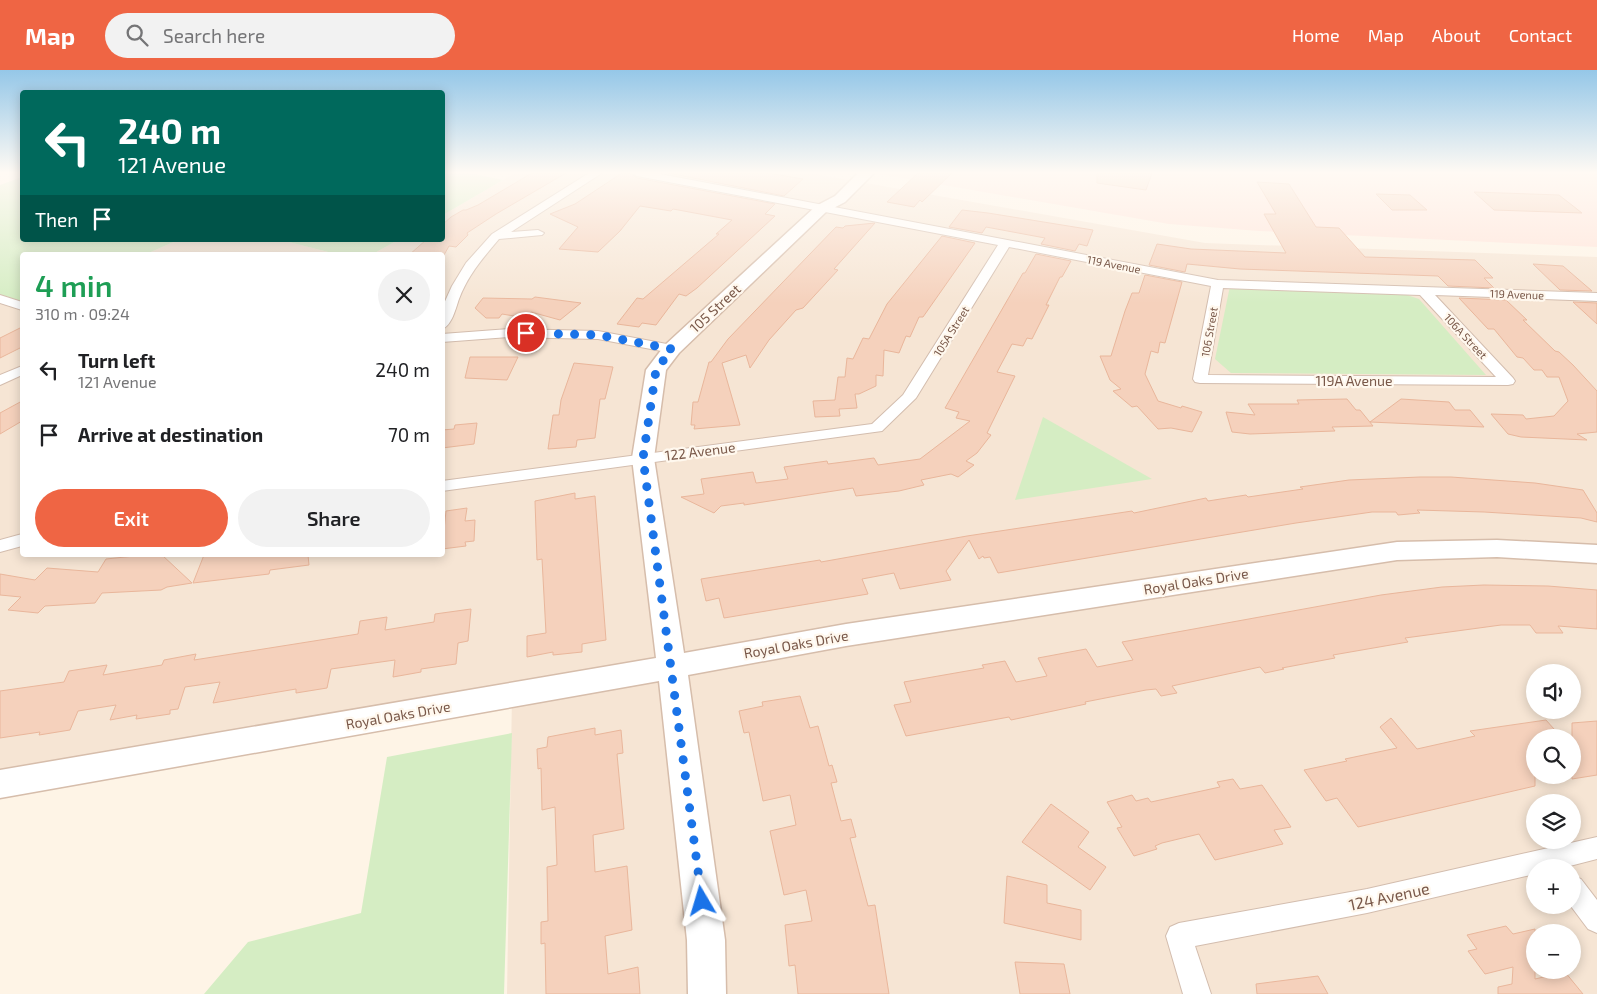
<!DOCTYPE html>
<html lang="en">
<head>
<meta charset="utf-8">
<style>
  body { margin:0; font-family:"Exo 2",sans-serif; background:#f2f2f2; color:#202124; height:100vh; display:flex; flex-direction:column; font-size:19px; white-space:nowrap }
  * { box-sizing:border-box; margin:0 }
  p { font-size:16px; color:#757577 }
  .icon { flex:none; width:28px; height:28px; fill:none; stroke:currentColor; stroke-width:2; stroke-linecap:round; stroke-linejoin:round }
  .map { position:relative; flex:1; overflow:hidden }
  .panel { position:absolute; left:20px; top:182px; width:425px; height:305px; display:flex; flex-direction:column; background:#fff; border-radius:5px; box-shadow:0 2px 12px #0003 }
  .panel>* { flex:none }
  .guide { position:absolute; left:20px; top:20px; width:425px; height:152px; border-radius:5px; box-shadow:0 2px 12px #0003; background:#00695c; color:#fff; overflow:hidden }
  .tools { position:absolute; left:1526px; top:594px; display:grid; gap:10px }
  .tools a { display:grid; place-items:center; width:55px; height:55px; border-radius:50%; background:#fff; box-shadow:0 2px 12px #0003; font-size:25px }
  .pin { position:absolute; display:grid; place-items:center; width:42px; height:42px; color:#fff; margin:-21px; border:2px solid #fff; border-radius:50%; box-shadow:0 1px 5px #0007 }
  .me { position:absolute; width:55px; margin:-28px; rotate:353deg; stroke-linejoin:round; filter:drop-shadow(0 0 4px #0008) }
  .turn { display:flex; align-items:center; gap:18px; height:105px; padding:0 15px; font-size:22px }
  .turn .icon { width:65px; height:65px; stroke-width:2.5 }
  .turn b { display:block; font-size:35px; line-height:42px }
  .then { display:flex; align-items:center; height:48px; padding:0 15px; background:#0003; gap:10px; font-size:19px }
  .round { display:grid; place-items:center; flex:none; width:52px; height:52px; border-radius:26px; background:#f2f2f2 }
  .headline { display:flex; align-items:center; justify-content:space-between; height:85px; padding:0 15px }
  h1 { font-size:30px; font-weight:600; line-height:38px; color:#1e9e55 }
  .cta { display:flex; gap:10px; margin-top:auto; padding:10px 15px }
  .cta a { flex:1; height:58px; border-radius:30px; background:#ef6544; color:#fff; font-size:20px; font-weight:600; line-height:58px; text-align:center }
  .cta a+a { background:#f2f2f2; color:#202124 }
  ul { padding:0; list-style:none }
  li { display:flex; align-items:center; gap:15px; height:65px; padding:0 15px }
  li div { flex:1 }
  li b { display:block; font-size:19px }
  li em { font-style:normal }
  header { display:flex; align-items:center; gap:30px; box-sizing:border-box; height:70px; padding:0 25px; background:#ef6544; color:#fff }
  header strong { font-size:24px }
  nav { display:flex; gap:28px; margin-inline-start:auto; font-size:18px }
  .search { width:350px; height:45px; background:#f2f2f2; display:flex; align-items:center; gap:12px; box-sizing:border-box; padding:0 18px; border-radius:28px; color:#757577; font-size:19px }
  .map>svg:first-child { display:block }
  .residential { fill:#f6e5d4; fill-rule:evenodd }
  .commercial { fill:#ffe3d9 }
  .green { fill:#d5edc3 }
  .building { fill:#f5d1bc; stroke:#e9b69b }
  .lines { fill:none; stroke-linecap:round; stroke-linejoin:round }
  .street-casing { stroke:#d3bdae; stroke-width:2 }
  .secondary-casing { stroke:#d6bdab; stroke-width:3 }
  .street { fill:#fff; fill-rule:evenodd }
  .secondary { fill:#fff; fill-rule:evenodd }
  .route { stroke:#1a73e8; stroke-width:9; stroke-dasharray:0 16.2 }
  .labels { text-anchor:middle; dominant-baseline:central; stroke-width:4.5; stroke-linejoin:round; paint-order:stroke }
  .far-street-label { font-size:11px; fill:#795849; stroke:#fff8ee }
  .street-label { font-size:14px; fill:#795849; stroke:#fff8ee }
  .near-street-label { font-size:16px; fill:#795849; stroke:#fff8ee }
</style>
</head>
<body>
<header>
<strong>Map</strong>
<div class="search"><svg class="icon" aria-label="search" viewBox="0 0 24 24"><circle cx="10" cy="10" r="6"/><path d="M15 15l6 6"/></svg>Search here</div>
<nav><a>Home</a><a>Map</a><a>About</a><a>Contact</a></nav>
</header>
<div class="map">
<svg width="1597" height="924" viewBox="0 0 1597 924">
  <rect width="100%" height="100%" fill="#fef4e6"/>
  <!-- residential -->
  <path class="residential" d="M515,103H809L1205,173L1597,187V924H507L512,626L0,714V229L22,236V485H442V185H371L398,170H442L443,145ZM1535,602H1572V640H1535ZM1535,668H1572V705H1535ZM1535,732H1572V770H1535ZM1535,798H1572V835H1535ZM1535,862H1572V900H1535Z
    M178,170H281L340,185H144Z"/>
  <!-- commercial -->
  <path class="commercial" d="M874,103H1597V177L1259,161L1169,154Z"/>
  <!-- green -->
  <path class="green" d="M443,103H470L503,110L443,145Z
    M22,107V170H178L144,185H22V236L0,229V115Z
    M281,170H398L371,185H340Z
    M1230,216L1401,223L1419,229L1486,305L1231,303L1215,289Z
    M1043,347L1152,409L1015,430Z
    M512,663L504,924H204L248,872L361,843L387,687Z"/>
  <!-- building -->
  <path class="building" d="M532,103H566L496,144L467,163L468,165L456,177L449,176L444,185H409L426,170H442V155L451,147L463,140H466L478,135Z
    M622,103H630L637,108L775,134L765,144L775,146L697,218L686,226L679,224L656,255L642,253L639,257L617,254L637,228L643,229L719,164H716L732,150L673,139L671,141L640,136L620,161L598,182L559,179L578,157L550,144L575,134Z
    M668,103H768L803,109L784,126Z
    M918,103H952L922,132L920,130L914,137L887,132Z
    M1097,103H1152L1146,120L1097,113Z
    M1257,112L1289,114L1316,157L1339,158L1365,187L1475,190L1493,208H1484L1494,218L1448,216L1438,206L1240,199L1187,194L1185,202L1149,195L1157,174L1191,179L1286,183L1264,144H1276Z
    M1474,122L1559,125L1582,143L1494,140Z
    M1376,124L1410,125L1427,140H1392Z
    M962,140L988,143L1093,160L1087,176L1079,174L1075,181L1041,174L1045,168L986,157L982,163L949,157Z
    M875,153L834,199L838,200L803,238L796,240L769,270L750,298L746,285L722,293L740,355L694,359L695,355H691L693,332H698L709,292H711L728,269L836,157L843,158L845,156Z
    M942,166L975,173L923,247H919L910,267L906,266L899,283L884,280L883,306L876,305V316L859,324H855L857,338L839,339L840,346L815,347L813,331L835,330L838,307H845L847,288L853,289L863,268L869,269L887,234Z
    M1036,184L1071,191L1062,207H1060L1046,235H1049L1032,269L1027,268L1023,276L1012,274L997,302L1015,306L987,363L991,365L977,383L966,391L974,395L958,407L951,404L921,410L924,415L899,421L856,426L853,418L744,435V433L721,436L714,443L681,427L704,424L701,409L753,402L756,413L788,409L784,397L827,391L828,394L874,388L878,395L920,389L970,351L956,348L959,342L945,338L1023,203H1025Z
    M1533,194L1563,196L1592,221L1560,220Z
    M1145,205L1182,212L1165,273L1160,272L1158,283L1151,281L1145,304L1158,331L1181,338L1182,336L1202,342L1192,362L1171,358L1158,359L1137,336L1132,337L1113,321L1121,319L1110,310L1100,286H1111L1125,241L1132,223H1139Z
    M535,227L581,233L560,250L531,242L526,248L502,244L499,248H486L475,238L483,228L532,229Z
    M1459,228L1506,230L1527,250H1523L1555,281L1559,282L1573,295L1597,321V362L1577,364L1587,370L1521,367L1508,364L1491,344L1523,345L1526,349L1554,346L1568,331L1559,307H1547L1542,300H1534L1523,288L1517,287L1494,259H1488Z
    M1573,232L1597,233V254Z
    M22,257V277L0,288V268Z
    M470,287H518L507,310L465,308Z
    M574,293L613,297L605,329H600L595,368L577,370L576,377L548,379L553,345H559L561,330Z
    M1347,329L1356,340H1360L1373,356L1332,357L1335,361L1250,364L1232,362L1226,342L1255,345L1248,334H1299L1297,330Z
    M1401,329L1449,332L1455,340H1470L1484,357L1370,352Z
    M22,331V351L0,364V343Z
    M477,353L474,374L442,378V360L454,359L455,355Z
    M1420,407H1451L1535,413L1583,420L1597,443V452L1581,448L1484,442L1417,440L1420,443L1398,445L1396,442H1372L1296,453L998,503L990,487L984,488L983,486L979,489L969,470L946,501L951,510L900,519L894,503L862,509L868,524L724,548L719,528L706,531L701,509L820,490L821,492L967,466L1132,441L1134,443L1206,428L1208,431L1246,425L1248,427L1303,419L1300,417L1349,410Z
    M575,423V429L595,426L606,570L582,574V582L553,585V582L527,587V566L546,563L542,489L537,490L535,431Z
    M467,438L465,451L475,450L474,471L465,472L466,476L442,479L446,441Z
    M144,485H162L192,513L167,517L161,520L102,523L95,533L45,536L38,543L8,540L21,527L0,525V504L35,510L47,498L98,502L106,489Z
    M204,485H308L309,495L270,500L269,504L193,513Z
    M1484,515L1548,516L1597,520V559L1558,556L1563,563H1536L1530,555H1501L1405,568L1408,572L1333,585L1335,588L1282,598L1284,599L1265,603L1260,597L1172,616L1177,623L1161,626L1156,619L1146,620L1085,632L1086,634L1011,650L1009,647L906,666L894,635L911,632L904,612L984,598L982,595L1005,591L1016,612L1047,606L1038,588L1086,579L1097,597L1133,590L1122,572L1381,525L1442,517Z
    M471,539L468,571L458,573L456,594L421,599V602L393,607L395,590L331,599L327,618L296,623V619L213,633L220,612L185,617L178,639L170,640V644L136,649L137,645L110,650L116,635L78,641L70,660L39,665L40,662L0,668V621L64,612L69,601L107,595L103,605L162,595L164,590L196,584L194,590L358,564L360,551L387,547L385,560L434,552L435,544Z
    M800,626L810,658L818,656L829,696L832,695L837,712L831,713L841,751L851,749L856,767L850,768L868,836L875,835L889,924H798L795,895L789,896L785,855L812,851L806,820L784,825L770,761L796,755L790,725L763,731L749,662L744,663L739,641L763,636L762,632Z
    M1391,648L1417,679L1475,666L1470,661L1546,650L1562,668H1535V716L1358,757L1337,728L1326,731L1304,700L1347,691L1345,689L1397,678L1380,657Z
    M1597,651V705L1572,709V653Z
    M595,658V665L621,660L623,683L617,684L624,759L593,765L595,802L627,796L632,860L605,866L608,904L638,897L640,924H546L545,873L541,874V852L548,851L547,797L557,795L555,737L542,740L541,698L538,699L537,679L547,677L548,667Z
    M1233,709L1240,719L1262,715L1291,757L1274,760L1283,774L1215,790L1199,764L1162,773L1155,776L1157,779L1134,786L1117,758L1122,757L1107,732L1132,725L1136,731L1148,728L1151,732L1220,717L1217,712Z
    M1051,734L1089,762L1078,777L1106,797L1090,820L1022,772Z
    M1007,806L1047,815V833L1081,840V870L1004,853Z
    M1506,856L1513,864L1535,859V909L1565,902L1583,924H1498V917L1512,914L1513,897L1485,904L1468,881L1477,879L1467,865Z
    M1015,892L1064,894L1070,924H1020Z
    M1318,906L1328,924H1257L1256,914Z"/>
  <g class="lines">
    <!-- street casing -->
    <g class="street-casing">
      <path id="street" d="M589,103H602L511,162L538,160L544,163L542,165L499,169C483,188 468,205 459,229C456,237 452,256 442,259V238L452,216L466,193L492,164Z
        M632,103H655L1218,210L1597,223V231L1435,225L1513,308L1515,311L1513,314L1508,315L1200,313L1195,312L1193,309L1211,216L1009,177L916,328L882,361L442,421V411L872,354L903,325L998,175L637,106ZM1223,218L1420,225L1496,307L1208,305Z
        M0,225L22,232V240L0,233Z
        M509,259L598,261L672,275L679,279L672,283L598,269L509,267L442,272V264Z
        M22,296V305L0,315V305Z
        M22,464V476L0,482V470Z
        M1597,767V789L1562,798H1535V804L1367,843L1195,876L1211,924H1183L1166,866L1170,857L1179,853L1367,819Z
        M1572,806L1581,809L1597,830V863L1588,859L1570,835H1572Z"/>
    </g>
    <!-- secondary casing -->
    <g class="secondary-casing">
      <path id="secondary" d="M858,103H874L845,132L826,142L679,283L666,300L654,388L684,583L846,554L1397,472L1497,470L1597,475V493L1497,487L1397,490L846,576L688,605L725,870L726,924H688L687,870L659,611L0,728V700L656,588L632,388L646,300L665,275L816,136L835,126Z"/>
    </g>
    <!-- street -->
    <use href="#street" class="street"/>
    <!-- secondary -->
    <use href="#secondary" class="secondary"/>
  </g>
  <!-- sky -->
  <linearGradient id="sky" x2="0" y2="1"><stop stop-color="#95c7e8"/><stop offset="0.44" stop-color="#fffaf4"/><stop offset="1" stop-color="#fffaf4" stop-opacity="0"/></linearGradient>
  <rect width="1597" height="233" fill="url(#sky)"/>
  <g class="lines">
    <!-- route -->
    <path class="route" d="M526,263L598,265L672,279L656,300L643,388L702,831"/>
  </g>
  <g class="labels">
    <!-- far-street labels -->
    <g class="far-street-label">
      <text transform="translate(1114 194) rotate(11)">119 Avenue</text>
      <text transform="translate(1517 224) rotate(2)">119 Avenue</text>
      <text transform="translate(951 261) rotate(-58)">105A Street</text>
      <text transform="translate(1209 262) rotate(-80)">106 Street</text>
      <text transform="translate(1466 266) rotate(47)">106A Street</text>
    </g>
    <!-- street labels -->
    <g class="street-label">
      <text transform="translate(715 238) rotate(-43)">105 Street</text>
      <text x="1354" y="310">119A Avenue</text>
      <text transform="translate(700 381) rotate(-7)">122 Avenue</text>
      <text transform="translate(1196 511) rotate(-9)">Royal Oaks Drive</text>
      <text transform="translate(796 574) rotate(-10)">Royal Oaks Drive</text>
      <text transform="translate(398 645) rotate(-10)">Royal Oaks Drive</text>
    </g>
    <!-- near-street labels -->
    <g class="near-street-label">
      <text transform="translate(1389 826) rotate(-12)">124 Avenue</text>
    </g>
  </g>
</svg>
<div class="tools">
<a><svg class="icon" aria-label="sound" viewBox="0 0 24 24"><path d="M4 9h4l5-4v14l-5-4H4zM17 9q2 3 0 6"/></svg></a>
<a><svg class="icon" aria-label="search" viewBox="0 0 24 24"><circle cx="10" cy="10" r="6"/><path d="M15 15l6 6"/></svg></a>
<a><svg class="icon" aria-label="layers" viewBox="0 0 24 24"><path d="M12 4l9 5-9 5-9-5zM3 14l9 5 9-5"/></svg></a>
<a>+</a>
<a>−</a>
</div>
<div class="pin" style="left:526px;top:263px;background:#d93025"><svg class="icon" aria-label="arrive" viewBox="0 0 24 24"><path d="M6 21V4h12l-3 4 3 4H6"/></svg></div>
<svg class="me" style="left:702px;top:831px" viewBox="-20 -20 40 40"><path d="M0-17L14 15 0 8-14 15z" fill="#1a73e8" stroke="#fff" stroke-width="4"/></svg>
<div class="guide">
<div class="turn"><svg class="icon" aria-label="left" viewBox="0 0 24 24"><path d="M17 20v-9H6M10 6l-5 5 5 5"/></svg><div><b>240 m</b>121 Avenue</div></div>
<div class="then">Then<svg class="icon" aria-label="arrive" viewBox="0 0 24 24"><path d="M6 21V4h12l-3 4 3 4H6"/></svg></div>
</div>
<section class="panel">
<div class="headline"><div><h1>4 min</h1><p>310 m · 09:24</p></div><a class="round"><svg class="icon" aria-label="close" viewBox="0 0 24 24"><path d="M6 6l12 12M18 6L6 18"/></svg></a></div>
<ul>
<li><svg class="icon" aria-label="left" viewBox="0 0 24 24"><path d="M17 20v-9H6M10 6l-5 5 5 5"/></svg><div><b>Turn left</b><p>121 Avenue</p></div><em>240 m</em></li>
<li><svg class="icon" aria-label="arrive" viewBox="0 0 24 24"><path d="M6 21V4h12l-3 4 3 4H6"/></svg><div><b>Arrive at destination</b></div><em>70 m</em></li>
</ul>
<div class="cta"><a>Exit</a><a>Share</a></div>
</section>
</div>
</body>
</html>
